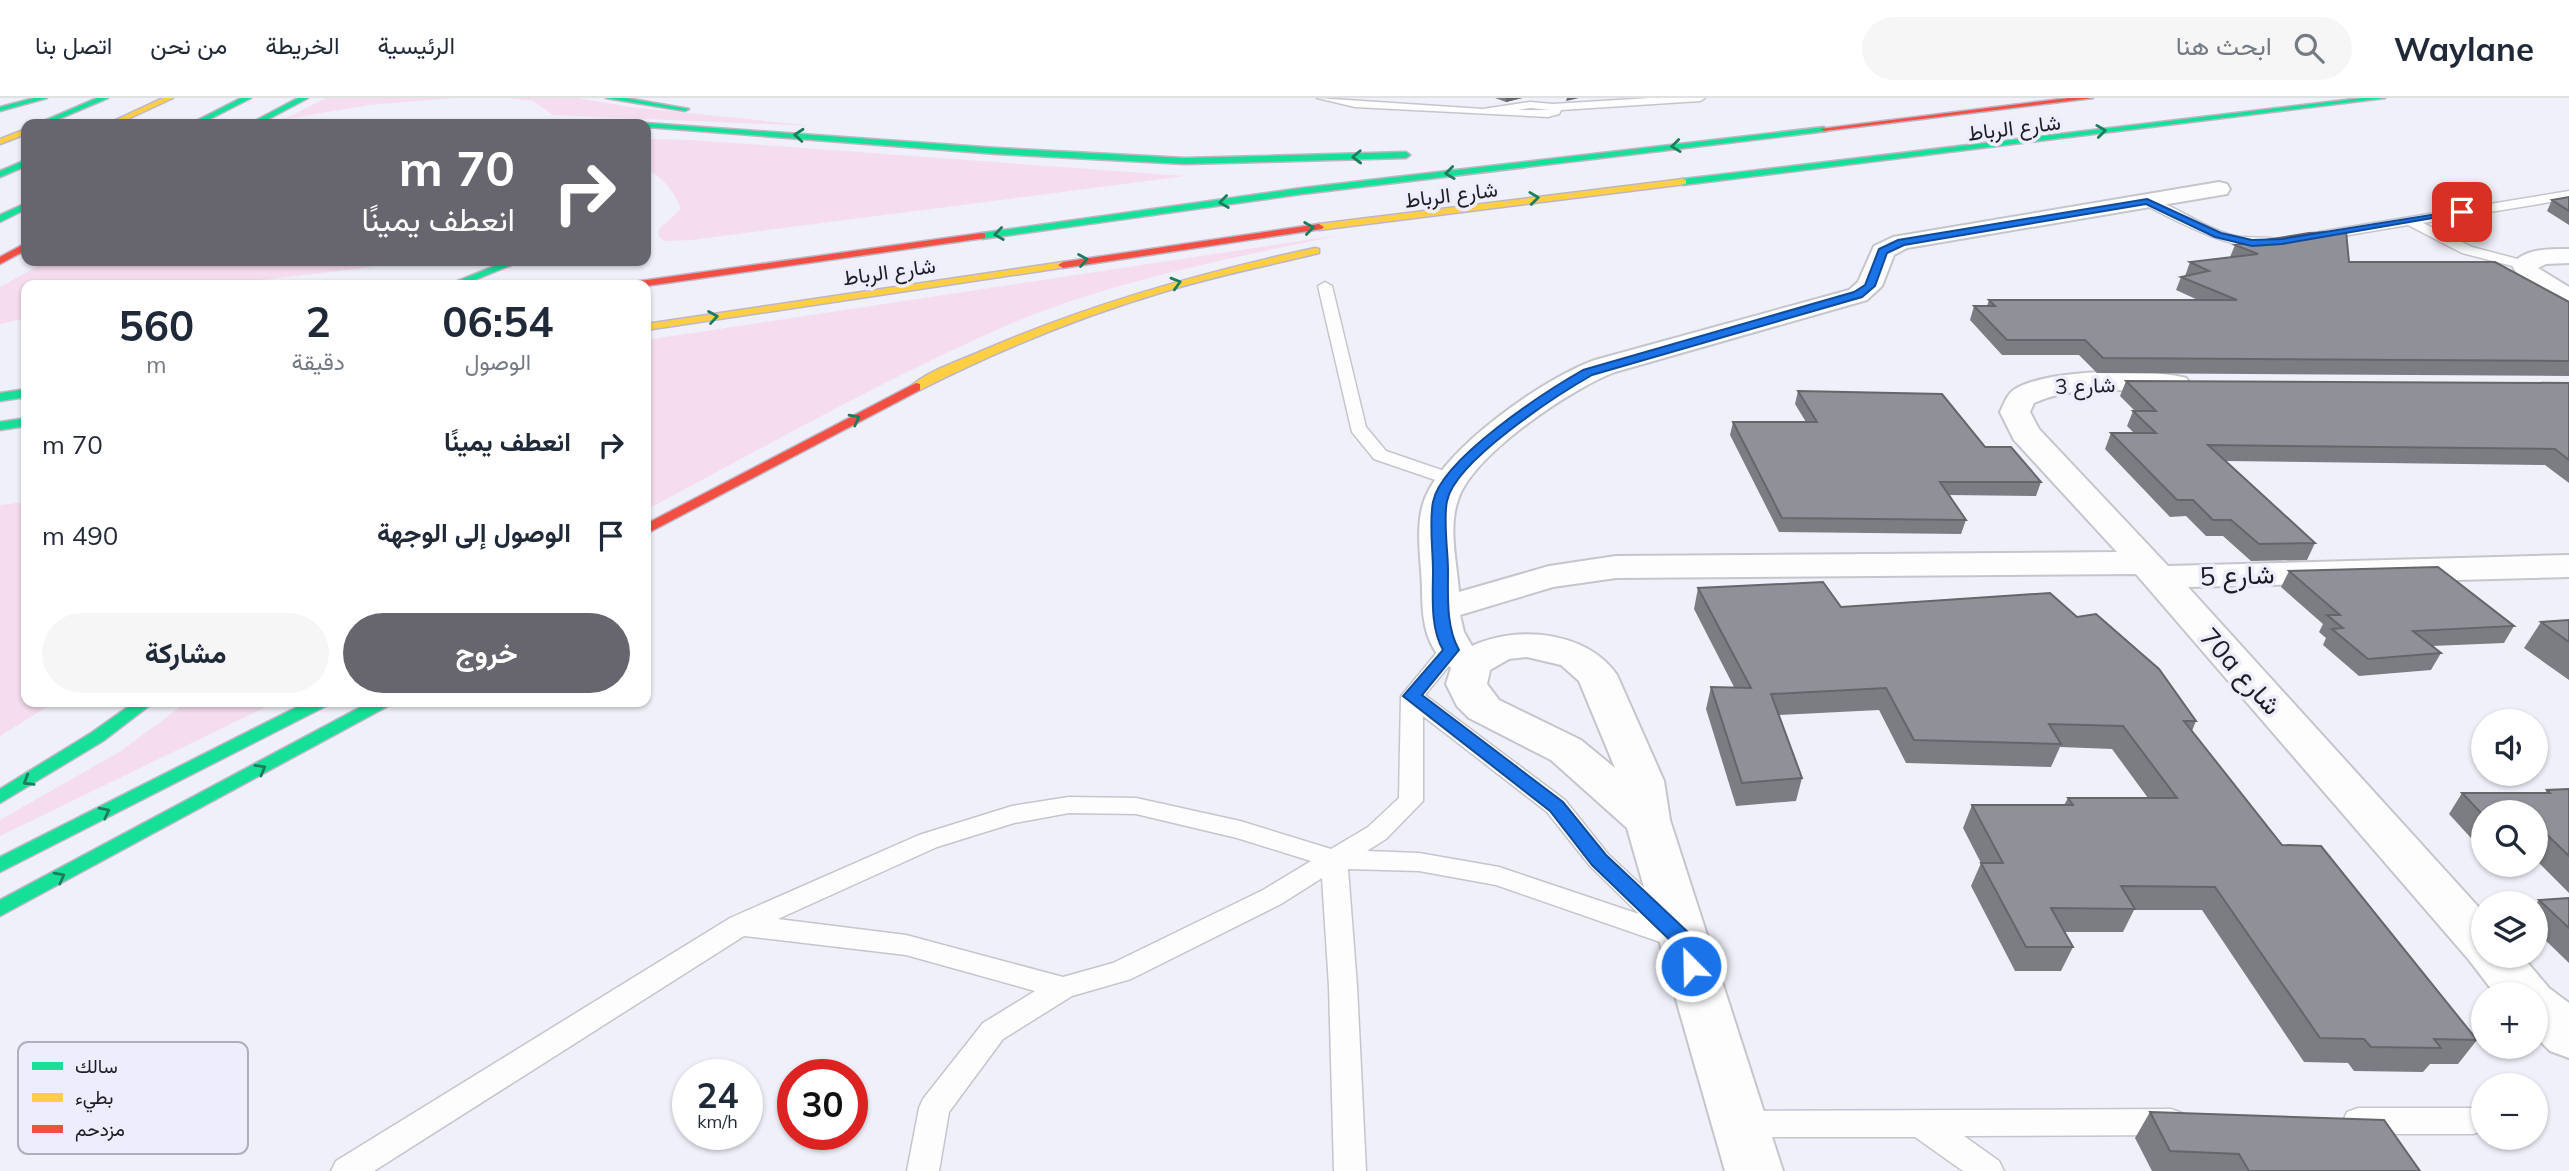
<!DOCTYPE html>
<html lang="ar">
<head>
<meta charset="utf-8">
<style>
  body { margin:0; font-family:Mulish,Vazirmatn,sans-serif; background:#f6f6f7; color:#1f2937; direction:rtl; height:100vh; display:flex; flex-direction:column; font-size:26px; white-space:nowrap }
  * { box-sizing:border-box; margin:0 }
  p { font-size:23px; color:#747a83 }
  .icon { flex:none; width:38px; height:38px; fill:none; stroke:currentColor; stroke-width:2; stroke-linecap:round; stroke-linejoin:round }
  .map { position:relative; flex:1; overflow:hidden; direction:ltr }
  .side { position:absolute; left:21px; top:182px; width:630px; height:427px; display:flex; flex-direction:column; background:#fff; border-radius:14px; box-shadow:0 2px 5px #0004; direction:rtl }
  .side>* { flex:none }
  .guide { position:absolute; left:21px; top:21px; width:630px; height:147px; border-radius:14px; box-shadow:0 2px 5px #0004; direction:rtl; background:#67666e; color:#fff; overflow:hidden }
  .controls { position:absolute; left:2471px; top:611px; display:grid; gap:14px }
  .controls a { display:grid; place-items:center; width:77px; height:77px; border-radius:50%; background:#fff; box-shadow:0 2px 5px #0004; font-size:35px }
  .speed { position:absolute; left:672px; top:961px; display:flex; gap:14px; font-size:35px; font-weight:700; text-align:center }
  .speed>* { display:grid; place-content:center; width:91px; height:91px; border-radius:50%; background:#fff; box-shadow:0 2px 5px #0004; line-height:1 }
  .speed small { font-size:18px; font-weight:400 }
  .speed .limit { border:10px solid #d22; background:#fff; color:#111 }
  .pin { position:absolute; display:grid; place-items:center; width:60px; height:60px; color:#fff; margin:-30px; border-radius:14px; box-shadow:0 4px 10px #0006 }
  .me { position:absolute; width:77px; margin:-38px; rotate:337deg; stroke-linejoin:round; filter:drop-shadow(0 0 5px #0008) }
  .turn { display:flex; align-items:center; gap:24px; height:147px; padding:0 21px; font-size:32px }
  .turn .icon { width:91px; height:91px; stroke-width:2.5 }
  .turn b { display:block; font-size:49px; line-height:60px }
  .eta { display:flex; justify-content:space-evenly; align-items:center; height:119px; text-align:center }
  .eta b { font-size:42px; font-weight:700; line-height:49px }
  .cta { display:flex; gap:14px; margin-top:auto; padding:14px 21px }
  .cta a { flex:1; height:80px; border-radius:42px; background:#67666e; color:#fff; font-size:28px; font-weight:700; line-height:80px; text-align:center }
  .cta a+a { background:#f6f6f7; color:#1f2937 }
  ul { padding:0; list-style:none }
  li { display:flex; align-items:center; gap:21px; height:91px; padding:0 21px }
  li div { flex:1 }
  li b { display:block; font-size:26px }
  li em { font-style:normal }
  header { display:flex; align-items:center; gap:42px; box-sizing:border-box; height:98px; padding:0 35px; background:#fff; border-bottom:2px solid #e0e1e3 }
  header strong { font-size:33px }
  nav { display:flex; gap:38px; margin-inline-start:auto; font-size:24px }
  .search { width:490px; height:63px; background:#f6f6f7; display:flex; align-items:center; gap:18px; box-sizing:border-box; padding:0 24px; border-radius:38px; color:#747a83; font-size:26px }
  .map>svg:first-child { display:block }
  .green { fill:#f5dcee }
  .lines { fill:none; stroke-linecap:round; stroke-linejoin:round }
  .lane-casing { stroke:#c5c5cc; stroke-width:3 }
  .street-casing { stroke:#c5c5cc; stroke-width:4 }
  .fast-casing { stroke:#beb6c6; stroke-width:3 }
  .slow-casing { stroke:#beb6c6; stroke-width:3 }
  .jam-casing { stroke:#beb6c6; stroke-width:3 }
  .lane { fill:#fdfdfe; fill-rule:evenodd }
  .street { fill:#fdfdfe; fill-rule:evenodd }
  .fast { fill:#16e098; fill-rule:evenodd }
  .slow { fill:#ffcf43; fill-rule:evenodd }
  .jam { fill:#f24e42; fill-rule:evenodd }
  .wall { fill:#7c7d83 }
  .shaded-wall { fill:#65666a }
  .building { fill:#909198; stroke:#65666a; stroke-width:2 }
  .oneway { stroke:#1a7e5d }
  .route { fill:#1a73e8; stroke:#114b97; stroke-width:2 }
  .labels { text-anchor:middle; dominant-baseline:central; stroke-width:7; stroke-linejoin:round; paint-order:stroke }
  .far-street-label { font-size:21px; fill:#1d1c22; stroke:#ededfd }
  .street-label { font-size:26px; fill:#1d1c22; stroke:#ededfd }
  .key { fill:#ededfd; stroke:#afaebb; stroke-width:2 }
  .key-label { font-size:19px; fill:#1d1c22 }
</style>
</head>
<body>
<header>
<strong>Waylane</strong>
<div class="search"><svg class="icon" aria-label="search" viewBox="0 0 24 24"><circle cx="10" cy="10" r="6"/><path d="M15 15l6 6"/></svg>ابحث هنا</div>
<nav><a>الرئيسية</a><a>الخريطة</a><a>من نحن</a><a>اتصل بنا</a></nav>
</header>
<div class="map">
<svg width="2569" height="1073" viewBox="0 0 2569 1073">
  <rect width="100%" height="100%" fill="#f0f0fa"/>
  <!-- green -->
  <path class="green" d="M326,0H454L369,7L285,21Z
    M508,0H577L630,9L814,28L553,17L533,3Z
    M646,41L692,42L1185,78L691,142L665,143L659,139L658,132L681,111C675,95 662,77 646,72Z
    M1340,137C1224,162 1103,184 994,233C875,286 761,351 646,412V242Z
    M47,163H400L357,171L217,187H26V220L0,226V189Z
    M26,404V604H55L0,638V407Z
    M187,604H276L0,738V722L121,653Z"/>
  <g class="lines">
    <!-- lane casing -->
    <g class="lane-casing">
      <path id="lane" d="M1317,0L1483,11L1530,4L1553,6L1650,0H1705L1700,3L1561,12L1559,16L1548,19L1355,9ZM1530,10L1550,12H1518Z
        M2569,93V101L2423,125L2472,149L2529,164V170L2524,171L2462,155L2408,127L2319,142L2313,138L2319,134Z
        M2147,99C2177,108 2203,130 2235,138C2248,141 2275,137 2284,144C2255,167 2171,120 2143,106L2141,103Z
        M1325,184L1332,188L1366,329L1386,353L1456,377L1459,381L1456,385H1444L1374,361L1352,334L1318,188Z
        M1451,546L1459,547L1462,552L1425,597L1565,702L1608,756L1693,835L1697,842L1693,849L1683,852L1496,787L1419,773L1348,771L1357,888L1366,1073H1334L1329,888L1322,780L1281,806L1131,881L1072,898L1003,941L949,1014L939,1073H907L919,1010L923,1001L983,925L1035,893L906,857L744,838L374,1073H331L336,1063L730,820L919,737L1012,708L1069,699L1136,700L1240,723L1331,751L1368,729L1399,700L1401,598L1443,547ZM1423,618L1547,714L1590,768L1639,816L1499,769L1419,755L1367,753L1386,741L1423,703ZM1069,715L1136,716L1237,740L1311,763L1263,792L1113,865L1063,879L906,837L778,821L937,749L1014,725Z
        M2358,1010H2473L2483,1013V1033L2473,1036H2358L2347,1032L2343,1023L2347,1014Z
        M2171,1011L2182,1015L2186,1024L2182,1033L2171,1037L1964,1038L1999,1063L2004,1073H1963L1915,1039H1742L1731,1035L1727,1026L1731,1017L1742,1013Z"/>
    </g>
    <!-- street casing -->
    <g class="street-casing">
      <path id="street" d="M2219,84L2227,86L2230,91L2227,96L1907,150L1894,157L1882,188L1867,202L1615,274C1572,290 1472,357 1458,402C1448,430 1457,465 1459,494L1549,468L1616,458L2117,454L2014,342L2000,314C2004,306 2007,296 2015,291C2049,271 2147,270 2186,280L2191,286L2186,292L2176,295C2130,293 2077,285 2034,305L2030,314L2039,331L2168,468L2569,457V479L2188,489L2483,814V858H2522L2549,890L2569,905V960L2550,953L2536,939V896H2495L2469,862L2136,476L1616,480L1553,489L1460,517L1464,534L1472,548C1517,527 1587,533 1617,577L1664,683L1670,722L1783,1073H1725L1627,730L1551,662L1469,620L1457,608L1446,586L1451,570C1424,549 1422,520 1422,488C1421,461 1415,429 1424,403C1442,351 1544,280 1595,262L1849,192L1858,184L1874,148L1893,139ZM1527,559L1561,567L1579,583L1615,670L1581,642L1499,602L1487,586L1490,572L1509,561Z
        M2569,151V165L2546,166L2538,170L2569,189V208C2547,202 2521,187 2512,167C2523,150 2551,151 2569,151Z"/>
    </g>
    <!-- fast casing -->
    <g class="fast-casing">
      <path id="fast" d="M34,0H47L0,13V9Z
        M97,0H108L47,26H37Z
        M241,0H251L200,26H190Z
        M298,0H308L259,26H249Z
        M606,0H626L689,11L685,13Z
        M2362,0H2385L1683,87L1679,84L1683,81Z
        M395,24H629L633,26H391Z
        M646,25L997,50L1185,60L1406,54L1410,57L1406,60L1185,66L997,56L646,29V26H643Z
        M1824,29L1827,33L1302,96L982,141L977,138L982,135L1302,90Z
        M26,62V68L0,79V73Z
        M26,105V111L0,124V117Z
        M507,163H521L462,187H448Z
        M26,291V299L0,303V295Z
        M26,320V328L0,332V324Z
        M135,604H154L103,643L0,705V691L91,635Z
        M307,604H328L326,608L0,774V759Z
        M370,604H390L388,608L0,818V802Z"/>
    </g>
    <!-- slow casing -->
    <g class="slow-casing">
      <path id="slow" d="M163,0H173L117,26H107Z
        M26,31V36L0,46V41Z
        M1683,81L1686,82V86L1319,132L1314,129L1319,126Z
        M1315,150L1319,151V155C1266,168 1214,178 1163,194C1079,219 999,252 920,292H912L910,289C926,274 956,264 977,255C1086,207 1199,175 1315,150Z
        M1063,164L1068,167L1067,169L646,232V226Z"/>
    </g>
    <!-- jam casing -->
    <g class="jam-casing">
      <path id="jam" d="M2069,0H2093L1824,33L1820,31Z
        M1319,126L1324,129L1322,131L1063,170L1058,167L1063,164Z
        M982,135L985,136V140L646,188L628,187L633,184Z
        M26,145V152L0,166V159Z
        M916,285L920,286V292L646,436V426Z"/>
    </g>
    <!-- lane -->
    <use href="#lane" class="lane"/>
    <!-- street -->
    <use href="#street" class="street"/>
    <!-- fast -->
    <use href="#fast" class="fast"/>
    <!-- slow -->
    <use href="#slow" class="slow"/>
    <!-- jam -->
    <use href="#jam" class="jam"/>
  </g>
  <!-- wall -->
  <path class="wall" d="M1495,0H1522L1506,4Z
    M2569,99V127L2547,113L2552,102Z
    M2235,147L2349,164L2569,204V278L2097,275L2079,257H2002L1970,222L1974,208H1987L1989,202H2198L2176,192L2181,179L2185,178L2190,164L2230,159Z
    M2126,283L2569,285V385L2545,367L2226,363L2315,445L2307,462L2251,463L2223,438H2206L2186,418L2170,419L2105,351L2111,335H2134L2127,328L2133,313H2135L2120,298Z
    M1798,293L1985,349L2041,384L2036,398L1949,397L1966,422L1961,436L1779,434L1730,337L1733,324H1806L1795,306Z
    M2289,473L2514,528L2504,545L2432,548L2441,555L2431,572L2359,578L2323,547L2326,540L2319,534L2323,526L2281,489Z
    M1698,490L1841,509L2077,519L2196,623L2192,633L2282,747L2477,942L2458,966H2430L2423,974L2354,973L2348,965L2304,964L2202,812H2134L2123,834H2064L2073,849L2061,873H2015L1971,788L1981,765L1963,730L1972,707H2064L2068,700H2148L2112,651L2060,649L2051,669L1906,665L1879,612L1779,617L1802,680L1796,703L1736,708L1706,611L1711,589H1734L1694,511Z
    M2569,522V582L2524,550L2541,524Z
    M2569,691V795L2536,762V714H2483V751H2481L2449,716L2462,695H2545L2547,692Z
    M2569,800V865L2536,833V806L2539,802Z
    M2150,1014L2420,1073H2152L2135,1040Z"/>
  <!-- shaded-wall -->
  <path class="shaded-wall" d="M1506,0H1522L1506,4Z
    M1567,0H1579L1566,3Z"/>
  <!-- building -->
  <path class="building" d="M2569,99V113L2552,102Z
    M2346,133L2349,164H2495L2569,204V263L2103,260L2085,242H2007L1974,208H1995L1989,202H2237L2181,179L2209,173L2190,164L2258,156L2235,147L2309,135Z
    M2126,283L2569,285V362L2555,351L2208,347L2315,445L2259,446L2231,422H2213L2193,402H2177L2111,335H2156L2133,313H2156Z
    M1798,293L1942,296L1985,349H2011L2041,384H1940L1966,422L1782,420L1733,324H1817Z
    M2438,469L2514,528L2413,533L2441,555L2368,561L2332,531L2343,530L2327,517H2340L2289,473Z
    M1823,484L1841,509L2050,495L2077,519L2096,516L2159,571L2196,623H2184L2282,747L2321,748L2477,942L2434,941L2441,950L2371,949L2364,941L2320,940L2215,789L2121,788L2135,811L2051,810L2073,849H2026L1981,765H2003L1972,707H2073L2068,700H2177L2123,628L2049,626L2061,646L1914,642L1886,590L1771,596L1802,680L1742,685L1711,589L1751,590L1698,490Z
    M2569,522V544L2541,524Z
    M2569,691V758L2539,729H2536V714H2483V717L2462,695H2550L2547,692Z
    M2569,800V830L2539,802Z
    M2150,1014L2384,1022L2420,1073H2249L2239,1056L2170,1053Z"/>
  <!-- one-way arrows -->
  <defs><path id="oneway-chevron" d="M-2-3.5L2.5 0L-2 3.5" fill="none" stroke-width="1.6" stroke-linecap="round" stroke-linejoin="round" transform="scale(1.75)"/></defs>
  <g class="oneway">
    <use href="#oneway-chevron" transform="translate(2101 33) rotate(-7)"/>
    <use href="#oneway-chevron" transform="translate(799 37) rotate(-175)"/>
    <use href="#oneway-chevron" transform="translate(1676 48) rotate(173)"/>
    <use href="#oneway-chevron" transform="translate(1357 59) rotate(178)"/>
    <use href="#oneway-chevron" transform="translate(1450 75) rotate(173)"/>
    <use href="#oneway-chevron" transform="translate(1534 100) rotate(-7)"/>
    <use href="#oneway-chevron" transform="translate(1224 104) rotate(172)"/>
    <use href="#oneway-chevron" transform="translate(1309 130) rotate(-8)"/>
    <use href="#oneway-chevron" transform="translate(999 136) rotate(172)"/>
    <use href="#oneway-chevron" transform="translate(1083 162) rotate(-9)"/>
    <use href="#oneway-chevron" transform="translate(1176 185) rotate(-16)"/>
    <use href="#oneway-chevron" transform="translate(713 219) rotate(-9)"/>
    <use href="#oneway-chevron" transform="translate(855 321) rotate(-28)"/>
    <use href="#oneway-chevron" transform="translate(261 671) rotate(-29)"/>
    <use href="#oneway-chevron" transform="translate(28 683) rotate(149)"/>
    <use href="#oneway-chevron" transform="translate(105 714) rotate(-27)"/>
    <use href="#oneway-chevron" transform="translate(60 779) rotate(-28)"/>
  </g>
  <!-- route -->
  <path class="route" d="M2147,101L2221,135L2252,142L2282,141L2462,112L2467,114L2282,146L2252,148L2215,139L2146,106L1904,147L1887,155L1875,188L1862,199L1592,277C1557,297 1455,363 1447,403C1443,422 1448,453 1448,473C1448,499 1446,529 1459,552L1422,597L1563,704L1606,757L1690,836L1702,868L1698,874L1691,876L1684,874L1674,846L1592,767L1550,713L1403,598L1443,552C1430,529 1433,498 1433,473C1433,451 1429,425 1433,404C1441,361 1546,293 1583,272L1854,194L1865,187L1879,151L1898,142Z"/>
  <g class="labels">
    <!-- far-street labels -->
    <g class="far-street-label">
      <text transform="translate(2014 29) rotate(-7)">شارع الرباط</text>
      <text transform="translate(1451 96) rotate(-7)">شارع الرباط</text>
      <text transform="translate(889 173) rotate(-8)">شارع الرباط</text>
      <text transform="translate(2085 287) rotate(-2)">شارع 3</text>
    </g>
    <!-- street labels -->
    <g class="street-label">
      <text transform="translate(2237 477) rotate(-2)">شارع 5</text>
      <text transform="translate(2241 573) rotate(48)">70a شارع</text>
    </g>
  </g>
  <!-- legend -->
  <rect x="18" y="944" width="230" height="112" rx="10" class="key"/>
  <rect x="32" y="964" width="31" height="8" fill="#16e098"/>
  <rect x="32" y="995" width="31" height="9" fill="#ffcf43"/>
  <rect x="32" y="1027" width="31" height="8" fill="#f24e42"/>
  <g class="key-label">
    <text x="75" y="975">سالك</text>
    <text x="75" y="1006">بطيء</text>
    <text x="75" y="1038">مزدحم</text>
  </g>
</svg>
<div class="controls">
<a><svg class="icon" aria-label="sound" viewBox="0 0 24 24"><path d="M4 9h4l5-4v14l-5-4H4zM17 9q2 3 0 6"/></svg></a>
<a><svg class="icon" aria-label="search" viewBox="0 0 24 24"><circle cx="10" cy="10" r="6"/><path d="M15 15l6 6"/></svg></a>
<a><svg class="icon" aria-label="layers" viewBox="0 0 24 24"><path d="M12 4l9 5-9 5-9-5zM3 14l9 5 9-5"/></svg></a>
<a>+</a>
<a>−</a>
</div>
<div class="speed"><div>24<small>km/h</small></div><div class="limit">30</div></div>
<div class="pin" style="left:2462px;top:114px;background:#d93025"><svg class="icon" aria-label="arrive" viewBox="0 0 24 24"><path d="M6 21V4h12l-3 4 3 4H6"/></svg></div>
<svg class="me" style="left:1691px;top:868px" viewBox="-20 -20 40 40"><circle r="17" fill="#1a73e8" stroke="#fff" stroke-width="3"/><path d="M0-11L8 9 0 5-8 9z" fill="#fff"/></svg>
<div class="guide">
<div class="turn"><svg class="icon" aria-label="right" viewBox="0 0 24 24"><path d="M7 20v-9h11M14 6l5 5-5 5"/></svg><div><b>70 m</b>انعطف يمينًا</div></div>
</div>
<section class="side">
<div class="eta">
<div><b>06:54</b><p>الوصول</p></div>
<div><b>2</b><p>دقيقة</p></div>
<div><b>560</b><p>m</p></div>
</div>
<ul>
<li><svg class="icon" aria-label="right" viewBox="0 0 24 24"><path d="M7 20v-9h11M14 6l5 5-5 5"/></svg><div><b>انعطف يمينًا</b></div><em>70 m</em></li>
<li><svg class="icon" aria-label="arrive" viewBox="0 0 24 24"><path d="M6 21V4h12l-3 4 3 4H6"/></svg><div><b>الوصول إلى الوجهة</b></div><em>490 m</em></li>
</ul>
<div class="cta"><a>خروج</a><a>مشاركة</a></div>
</section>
</div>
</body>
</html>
